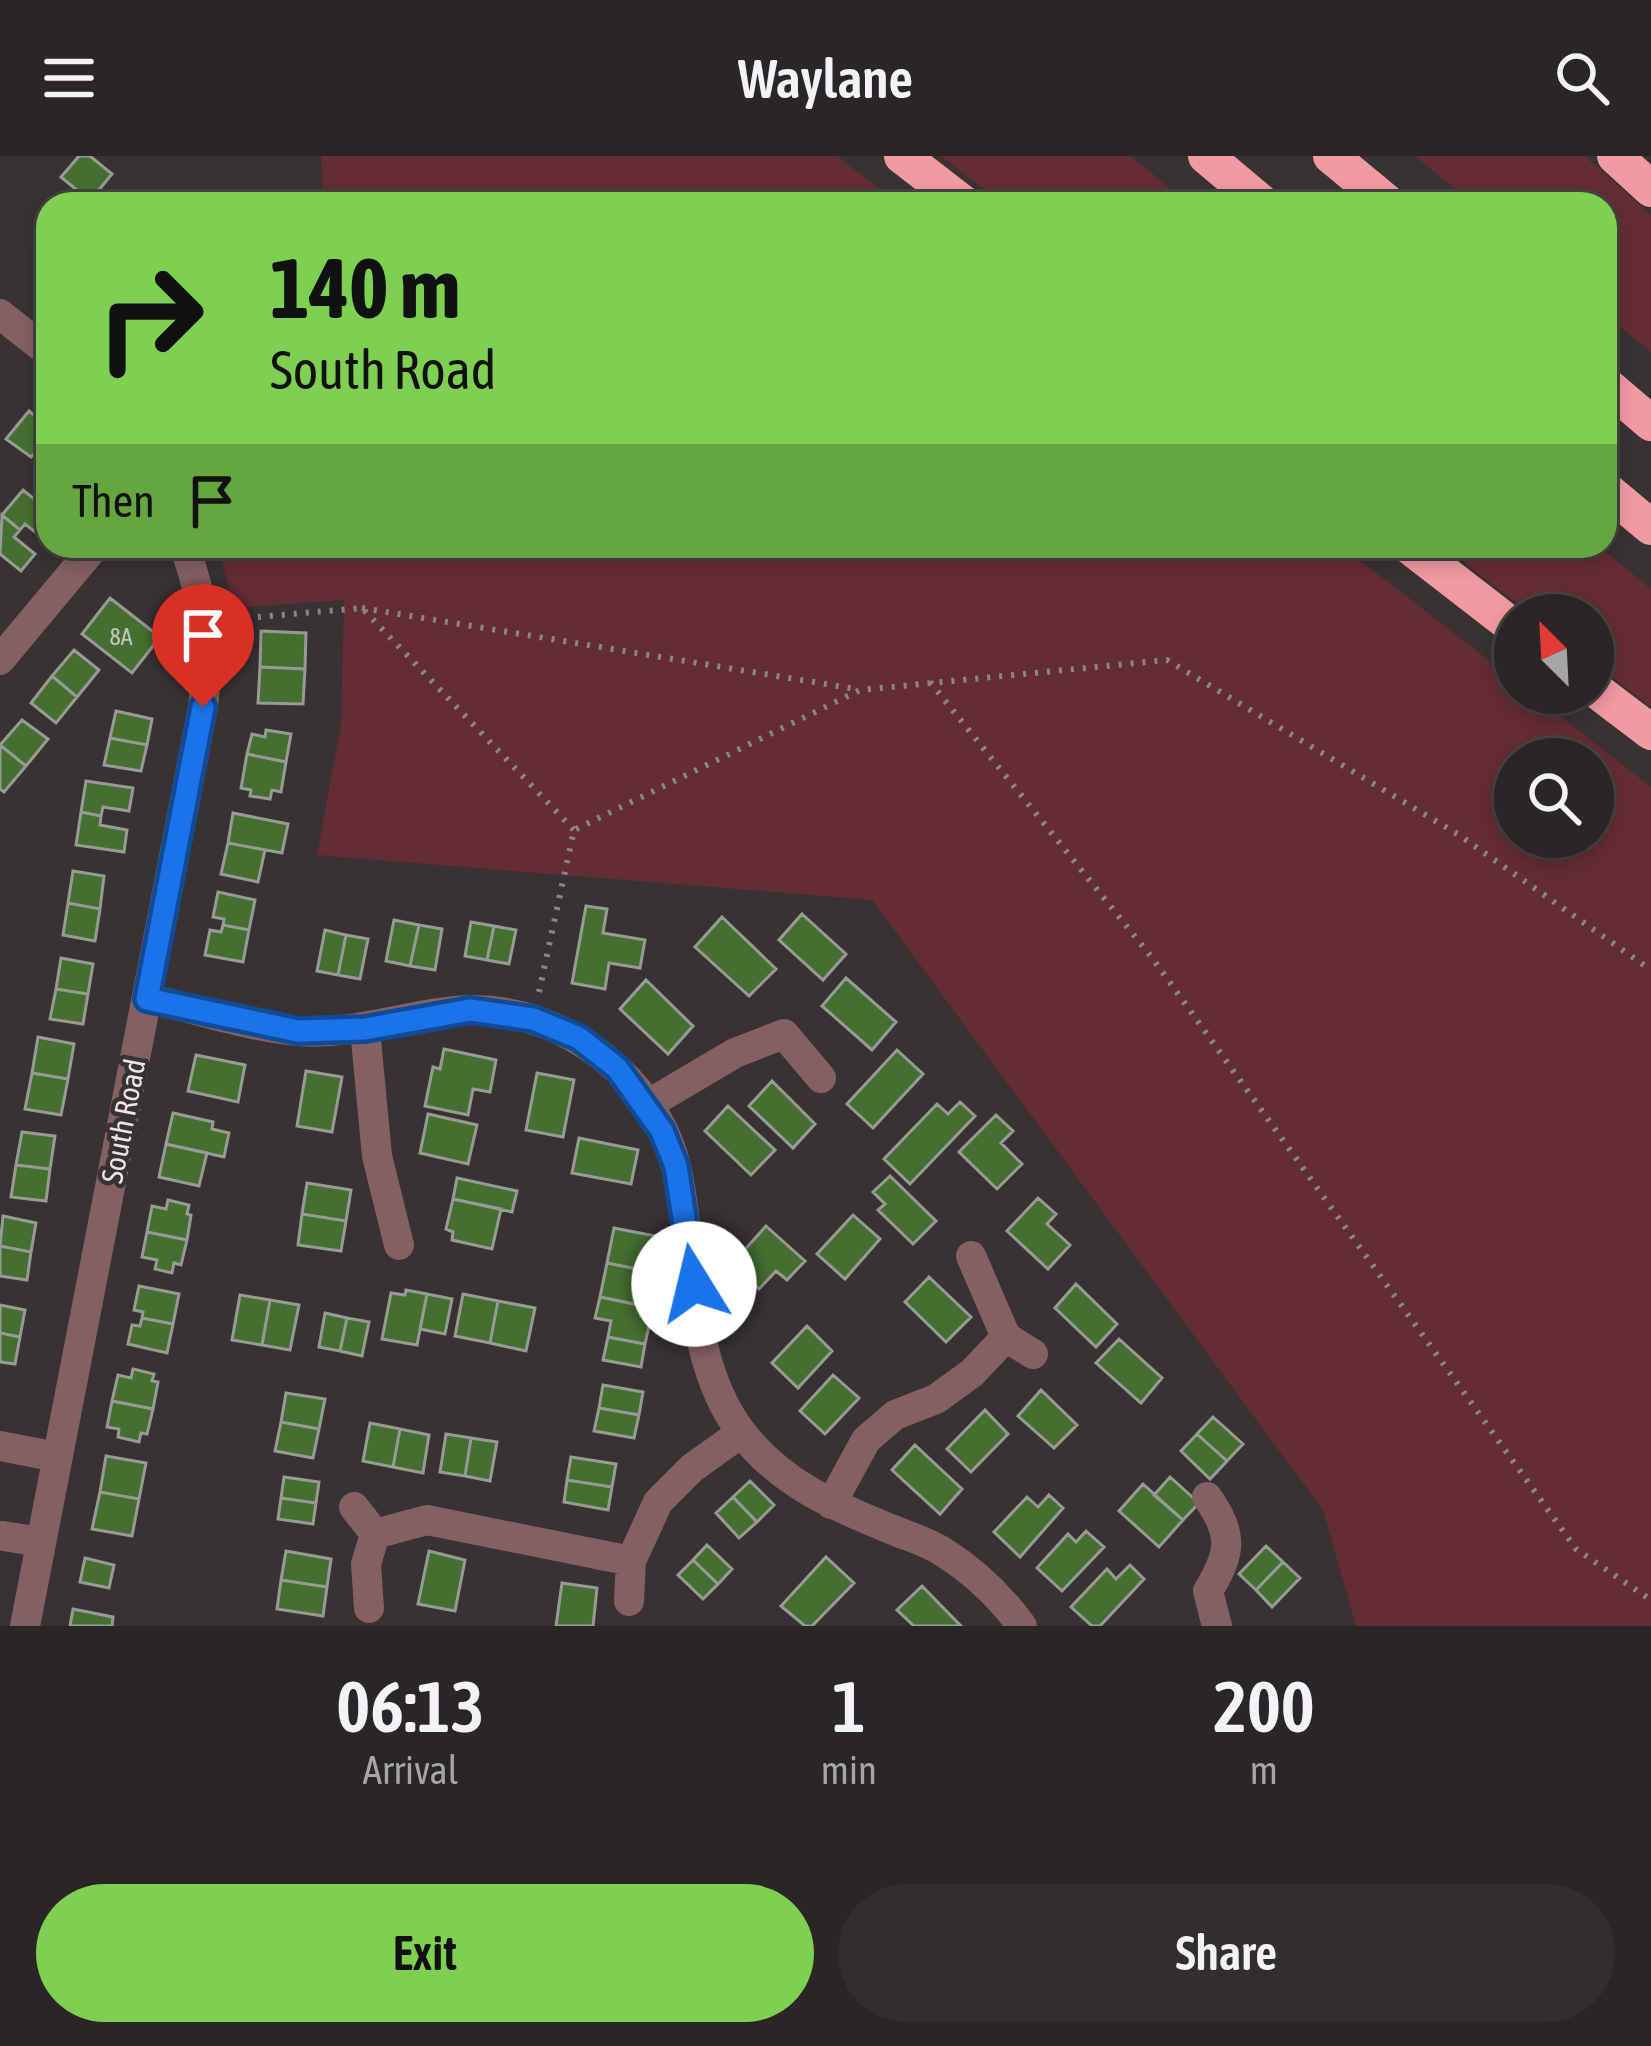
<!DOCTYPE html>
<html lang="en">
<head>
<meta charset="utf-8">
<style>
  body { margin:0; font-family:"Asap Condensed",sans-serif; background:#322e2e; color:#f1f3f6; height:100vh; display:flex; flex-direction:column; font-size:45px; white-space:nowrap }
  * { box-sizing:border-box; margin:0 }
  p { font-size:39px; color:#a5a5a7 }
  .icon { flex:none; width:66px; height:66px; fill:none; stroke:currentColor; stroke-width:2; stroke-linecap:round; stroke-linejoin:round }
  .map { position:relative; height:1470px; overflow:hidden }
  .side { display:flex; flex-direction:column; background:#2a2626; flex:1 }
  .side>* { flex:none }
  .banner { position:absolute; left:36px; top:36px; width:1581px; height:366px; border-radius:36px; box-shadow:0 6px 18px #0003,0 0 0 3px #464343; background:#7fd052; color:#111; overflow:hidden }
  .needle { width:78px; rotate:336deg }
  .tools { position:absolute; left:1494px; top:438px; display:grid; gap:24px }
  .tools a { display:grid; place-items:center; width:120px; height:120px; border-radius:50%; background:#2a2626; box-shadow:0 6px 18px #0003,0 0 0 3px #464343; font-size:60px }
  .pin { position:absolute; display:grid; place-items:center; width:102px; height:102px; color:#fff; margin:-123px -51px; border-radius:50% 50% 50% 0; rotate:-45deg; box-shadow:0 0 12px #0007 }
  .pin .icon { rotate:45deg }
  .me { position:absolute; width:132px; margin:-66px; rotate:351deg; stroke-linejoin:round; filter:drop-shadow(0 0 9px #0008) }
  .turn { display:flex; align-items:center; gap:42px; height:252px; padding:0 36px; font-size:54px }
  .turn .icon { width:156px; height:156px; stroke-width:2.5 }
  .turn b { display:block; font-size:84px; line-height:102px }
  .then { display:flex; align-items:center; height:114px; padding:0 36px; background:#0003; gap:24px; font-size:45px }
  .eta { display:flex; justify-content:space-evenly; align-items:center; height:204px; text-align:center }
  .eta b { font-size:72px; font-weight:600; line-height:84px }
  .cta { display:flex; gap:24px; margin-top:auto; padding:24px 36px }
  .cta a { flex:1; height:138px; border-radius:72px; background:#7fd052; color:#111; font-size:48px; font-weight:600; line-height:138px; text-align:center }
  .cta a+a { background:#322e2e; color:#f1f3f6 }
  header { display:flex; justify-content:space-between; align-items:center; height:156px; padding:0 36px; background:#2a2626; font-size:54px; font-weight:600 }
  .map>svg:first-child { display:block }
  .green { fill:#642c33; fill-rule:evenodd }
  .building { fill:#456f30; stroke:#979a95; stroke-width:3 }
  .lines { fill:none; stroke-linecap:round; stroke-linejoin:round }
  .path { stroke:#8a8585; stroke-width:6; stroke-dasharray:3 9; stroke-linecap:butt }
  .minor { stroke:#846063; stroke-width:30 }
  .highway { stroke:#f09aa2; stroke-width:36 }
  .route-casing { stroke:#114b97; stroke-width:30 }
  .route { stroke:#1a73e8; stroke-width:21 }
  .labels { text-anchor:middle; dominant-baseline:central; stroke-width:9; stroke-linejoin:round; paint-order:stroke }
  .number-label { font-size:24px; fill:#c1c8b8 }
  .street-label { font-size:30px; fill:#eae6e6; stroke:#383232 }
</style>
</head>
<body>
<header><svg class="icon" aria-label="menu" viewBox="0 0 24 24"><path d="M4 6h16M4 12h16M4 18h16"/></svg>Waylane<svg class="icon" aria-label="search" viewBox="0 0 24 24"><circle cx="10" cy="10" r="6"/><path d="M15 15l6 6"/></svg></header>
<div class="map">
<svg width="1651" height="1470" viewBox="0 0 1651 1470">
  <rect width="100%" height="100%" fill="#383232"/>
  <!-- green -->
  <path class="green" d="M321,0H837L899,48H324Z
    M941,0H1131L1189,48H1003Z
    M1415,0H1585L1651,59V196L1605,158V48H1473Z
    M219,390H1342L1515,525V537H1531L1651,631V1470H1356L1323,1354L872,744L317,699L341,568L344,444L233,452ZM1515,603H1593V681H1515Z
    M1443,390H1599L1651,433V551L1593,506V459H1532Z"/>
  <!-- building -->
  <path class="building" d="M79,0H90L112,18L90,45L61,21Z
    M29,255L48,271V282L31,301L6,283Z
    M23,334L48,354V386L25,368L20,374L2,359Z
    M2,359L20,374L14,381L35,398L21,415L0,398Z
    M110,442L160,481L132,517L82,478Z
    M261,475L306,477L305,513L260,511Z
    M74,494L99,514L77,541L52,520Z
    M260,511L305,513L303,548L258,547Z
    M52,520L77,541L56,567L31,547Z
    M116,555L152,563L147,589L110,582Z
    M22,564L48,583L26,610L0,589Z
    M266,574L291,578L286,606L247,598L252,578L265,581Z
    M110,582L147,589L141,615L104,609Z
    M0,589L26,610L4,636L0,633Z
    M247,598L286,606L281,636L272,634L270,643L250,640L251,634L241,632Z
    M86,625L133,632L129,655L103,651L101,660L81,656Z
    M81,656L101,660L100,669L127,674L124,696L76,689Z
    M233,657L288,668L282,697L228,687Z
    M228,687L265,694L258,726L221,718Z
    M73,715L104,720L100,753L68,747Z
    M218,736L255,744L249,774L223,769L224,763L213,761Z
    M68,747L100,753L95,785L63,779Z
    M586,750L607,753L603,777L645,784L640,812L609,807L605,833L572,827Z
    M802,758L846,798L823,824L779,784Z
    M722,761L776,813L749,840L695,791Z
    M394,764L419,769L410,810L386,805Z
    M471,766L494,770L487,804L465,800Z
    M223,769L249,774L243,806L205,799L210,774L221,776Z
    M419,769L442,773L435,814L410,810Z
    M494,770L516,774L509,808L487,804Z
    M325,774L346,779L338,819L317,815Z
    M346,779L368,783L360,823L338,819Z
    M61,802L93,808L88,838L56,833Z
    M846,822L896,866L872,894L822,850Z
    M646,824L693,870L668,898L620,853Z
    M56,833L88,838L83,868L50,863Z
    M38,881L74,888L68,923L32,917Z
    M444,893L496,904L490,936L473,933L468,959L425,950L433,911L440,913Z
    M897,894L923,918L873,972L847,948Z
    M196,899L245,909L238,946L188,935Z
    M306,915L342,921L332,976L297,970Z
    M32,917L68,923L61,959L25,953Z
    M537,917L574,924L563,981L526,974Z
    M772,925L815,968L793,992L749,950Z
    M960,946L975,960L910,1028L884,1003L937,948L948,958Z
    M728,950L775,994L751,1019L705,975Z
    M173,957L213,966L212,973L229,977L224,1001L166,988Z
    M428,958L477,969L468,1008L420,997Z
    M996,959L1013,975L1001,987L1022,1008L997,1033L959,996Z
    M22,976L55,980L50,1013L16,1009Z
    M579,982L638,994L631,1028L572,1017Z
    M166,988L207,997L199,1030L159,1021Z
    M16,1009L50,1013L46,1045L11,1041Z
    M890,1020L936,1065L913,1088L878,1054L885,1048L873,1036Z
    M457,1022L517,1035L512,1056L453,1043Z
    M307,1027L351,1034L346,1065L302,1058Z
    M1038,1042L1056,1058L1047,1068L1070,1089L1048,1113L1007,1075Z
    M453,1043L501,1053L492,1093L452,1084L453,1076L446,1073Z
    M168,1044L189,1049L187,1058L191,1059L187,1084L147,1076L152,1050L166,1053Z
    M302,1058L346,1065L341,1095L298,1089Z
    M853,1059L880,1083L845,1123L817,1098Z
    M3,1060L36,1067L31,1096L0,1090Z
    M766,1070L805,1105L787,1124L776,1115L759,1133L732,1108Z
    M614,1072L655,1080L647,1115L607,1107Z
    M147,1076L187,1084L181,1109L174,1107L172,1117L155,1113L157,1104L142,1101Z
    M0,1090L31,1096L27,1124L0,1120Z
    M607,1107L647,1115L640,1149L600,1141Z
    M929,1121L971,1161L946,1186L905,1146Z
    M1076,1128L1117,1168L1096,1191L1055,1152Z
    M139,1130L179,1138L173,1168L142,1162L143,1156L134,1154Z
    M406,1134L427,1138L417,1189L382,1183L391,1137L405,1139Z
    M427,1138L452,1143L445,1178L420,1173Z
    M463,1138L498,1145L490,1187L455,1180Z
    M240,1139L270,1144L262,1189L232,1184Z
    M600,1141L653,1152L645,1188L608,1181L611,1165L595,1162Z
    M270,1144L299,1149L290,1194L262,1189Z
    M498,1145L535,1152L526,1195L490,1187Z
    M0,1149L25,1154L20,1181L0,1177Z
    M325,1157L347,1162L340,1195L319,1191Z
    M142,1162L173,1168L167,1197L128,1188L132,1169L140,1170Z
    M347,1162L369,1166L362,1200L340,1195Z
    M807,1170L832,1195L798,1232L772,1207Z
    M0,1177L20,1181L15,1208L0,1206Z
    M608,1181L645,1188L641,1211L603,1204Z
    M1119,1183L1162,1222L1141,1247L1096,1207Z
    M133,1213L154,1218L152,1225L158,1226L153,1253L112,1245L118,1219L131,1222Z
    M833,1219L859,1242L825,1278L800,1255Z
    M603,1229L643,1236L639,1259L599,1252Z
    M1041,1234L1077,1269L1054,1292L1018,1260Z
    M286,1237L325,1243L319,1273L281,1266Z
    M112,1245L153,1253L147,1278L141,1277L139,1286L118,1281L119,1273L107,1271Z
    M599,1252L639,1259L634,1282L594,1275Z
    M985,1254L1008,1278L971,1316L947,1293Z
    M1213,1261L1243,1288L1227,1305L1197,1278Z
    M281,1266L319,1273L313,1302L275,1295Z
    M370,1267L400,1273L393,1311L363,1305Z
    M400,1273L429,1279L423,1317L393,1311Z
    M446,1278L471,1282L465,1320L440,1316Z
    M1197,1278L1227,1305L1210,1323L1181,1295Z
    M471,1282L497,1286L490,1325L465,1320Z
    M915,1289L962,1333L940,1358L892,1314Z
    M106,1300L146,1307L139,1343L100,1336Z
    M571,1301L616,1308L612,1331L567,1324Z
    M284,1321L319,1326L316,1347L281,1342Z
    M1170,1321L1199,1347L1183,1364L1154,1339Z
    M567,1324L612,1331L608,1354L564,1346Z
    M750,1325L774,1349L757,1366L733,1341Z
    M1143,1328L1183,1364L1159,1391L1119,1355Z
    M100,1336L139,1343L132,1380L92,1373Z
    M1049,1339L1063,1352L1020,1401L994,1376L1027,1341L1038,1351Z
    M733,1341L757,1366L739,1382L716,1357Z
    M281,1342L316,1347L313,1368L278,1363Z
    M1086,1375L1104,1391L1062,1435L1037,1412L1068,1378L1076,1386Z
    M707,1389L732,1413L718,1428L693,1404Z
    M1266,1390L1283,1406L1256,1434L1239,1418Z
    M286,1395L331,1403L327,1431L281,1424Z
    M429,1395L465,1404L455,1455L418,1448Z
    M826,1401L854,1427L812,1470H805L781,1450Z
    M85,1402L114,1409L109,1432L80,1426Z
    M693,1404L718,1428L703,1443L678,1419Z
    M1283,1406L1300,1422L1272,1451L1256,1434Z
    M1130,1409L1144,1423L1100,1470H1092L1071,1451L1107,1413L1116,1423Z
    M281,1424L327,1431L323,1460L277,1453Z
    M562,1427L597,1432L593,1470H556Z
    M922,1430L961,1470H914L897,1454Z
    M73,1453L113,1461L112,1470H70Z"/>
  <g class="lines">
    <!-- path -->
    <path class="path" d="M362,452L856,533
      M234,463L362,452L574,674
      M930,526L1153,803L1576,1393L1651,1444
      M539,836L574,674L860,534L1167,504L1459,679L1651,814"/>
    <!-- minor -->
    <path class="minor" d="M0,158L48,196
      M0,504L95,390
      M147,843C197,852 248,871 298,875C357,880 412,856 470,854C562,852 658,923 677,1015C695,1100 687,1206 742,1277C781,1328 836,1351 893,1374C910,1381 928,1386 943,1396C975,1416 1000,1440 1022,1470
      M365,873L377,1000L399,1089
      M647,949L735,897L784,878L821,922
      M1006,1181L1033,1198
      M0,1290L57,1301
      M1207,1341C1234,1379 1231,1397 1208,1435L1217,1470
      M831,1348L866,1284L895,1259L936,1243L972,1217L1006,1181L971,1100
      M354,1351L375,1378
      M3,1380L41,1386
      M629,1445L631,1405
      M369,1452L366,1408L375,1378L427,1364L631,1405L658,1346L692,1312L741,1277
      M25,1470L203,551C210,493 205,445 184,390"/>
    <!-- highway -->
    <path class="highway" d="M902,0L964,48
      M1206,0L1263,48
      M1331,0L1389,48
      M1615,0L1651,33
      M1605,228L1651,267
      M1605,333L1651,371
      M1409,390L1515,472
      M1593,532L1651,576"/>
  </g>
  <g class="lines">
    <!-- route casing -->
    <g class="route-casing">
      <path id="route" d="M203,551L147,843L298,875L365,873L470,854L533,863L579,882L617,912L662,975L676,1010L694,1128"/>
    </g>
    <!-- route -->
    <use href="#route" class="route"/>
  </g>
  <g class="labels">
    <!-- number labels -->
    <g class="number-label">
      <text x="121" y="480">8A</text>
    </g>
    <!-- street labels -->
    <g class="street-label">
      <text transform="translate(123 965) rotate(-79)">South Road</text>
    </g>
  </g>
</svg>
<div class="tools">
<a><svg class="needle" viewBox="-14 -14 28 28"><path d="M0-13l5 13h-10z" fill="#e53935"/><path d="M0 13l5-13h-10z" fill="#a5a5a7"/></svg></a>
<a><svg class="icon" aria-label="search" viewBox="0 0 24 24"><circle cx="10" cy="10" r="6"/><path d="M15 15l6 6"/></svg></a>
</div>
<div class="pin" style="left:203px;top:551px;background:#d93025"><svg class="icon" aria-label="arrive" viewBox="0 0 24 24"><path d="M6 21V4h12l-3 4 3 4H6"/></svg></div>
<svg class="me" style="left:694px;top:1128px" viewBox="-20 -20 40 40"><circle r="19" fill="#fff"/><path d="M0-13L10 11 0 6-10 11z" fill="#1a73e8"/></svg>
<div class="banner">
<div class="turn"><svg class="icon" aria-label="right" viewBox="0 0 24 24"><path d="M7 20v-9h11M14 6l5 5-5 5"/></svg><div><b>140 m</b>South Road</div></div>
<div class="then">Then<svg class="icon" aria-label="arrive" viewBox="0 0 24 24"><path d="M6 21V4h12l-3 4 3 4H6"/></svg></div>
</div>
</div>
<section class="side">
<div class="eta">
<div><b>06:13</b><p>Arrival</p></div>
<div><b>1</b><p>min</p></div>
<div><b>200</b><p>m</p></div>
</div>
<div class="cta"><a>Exit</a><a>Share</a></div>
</section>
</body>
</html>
